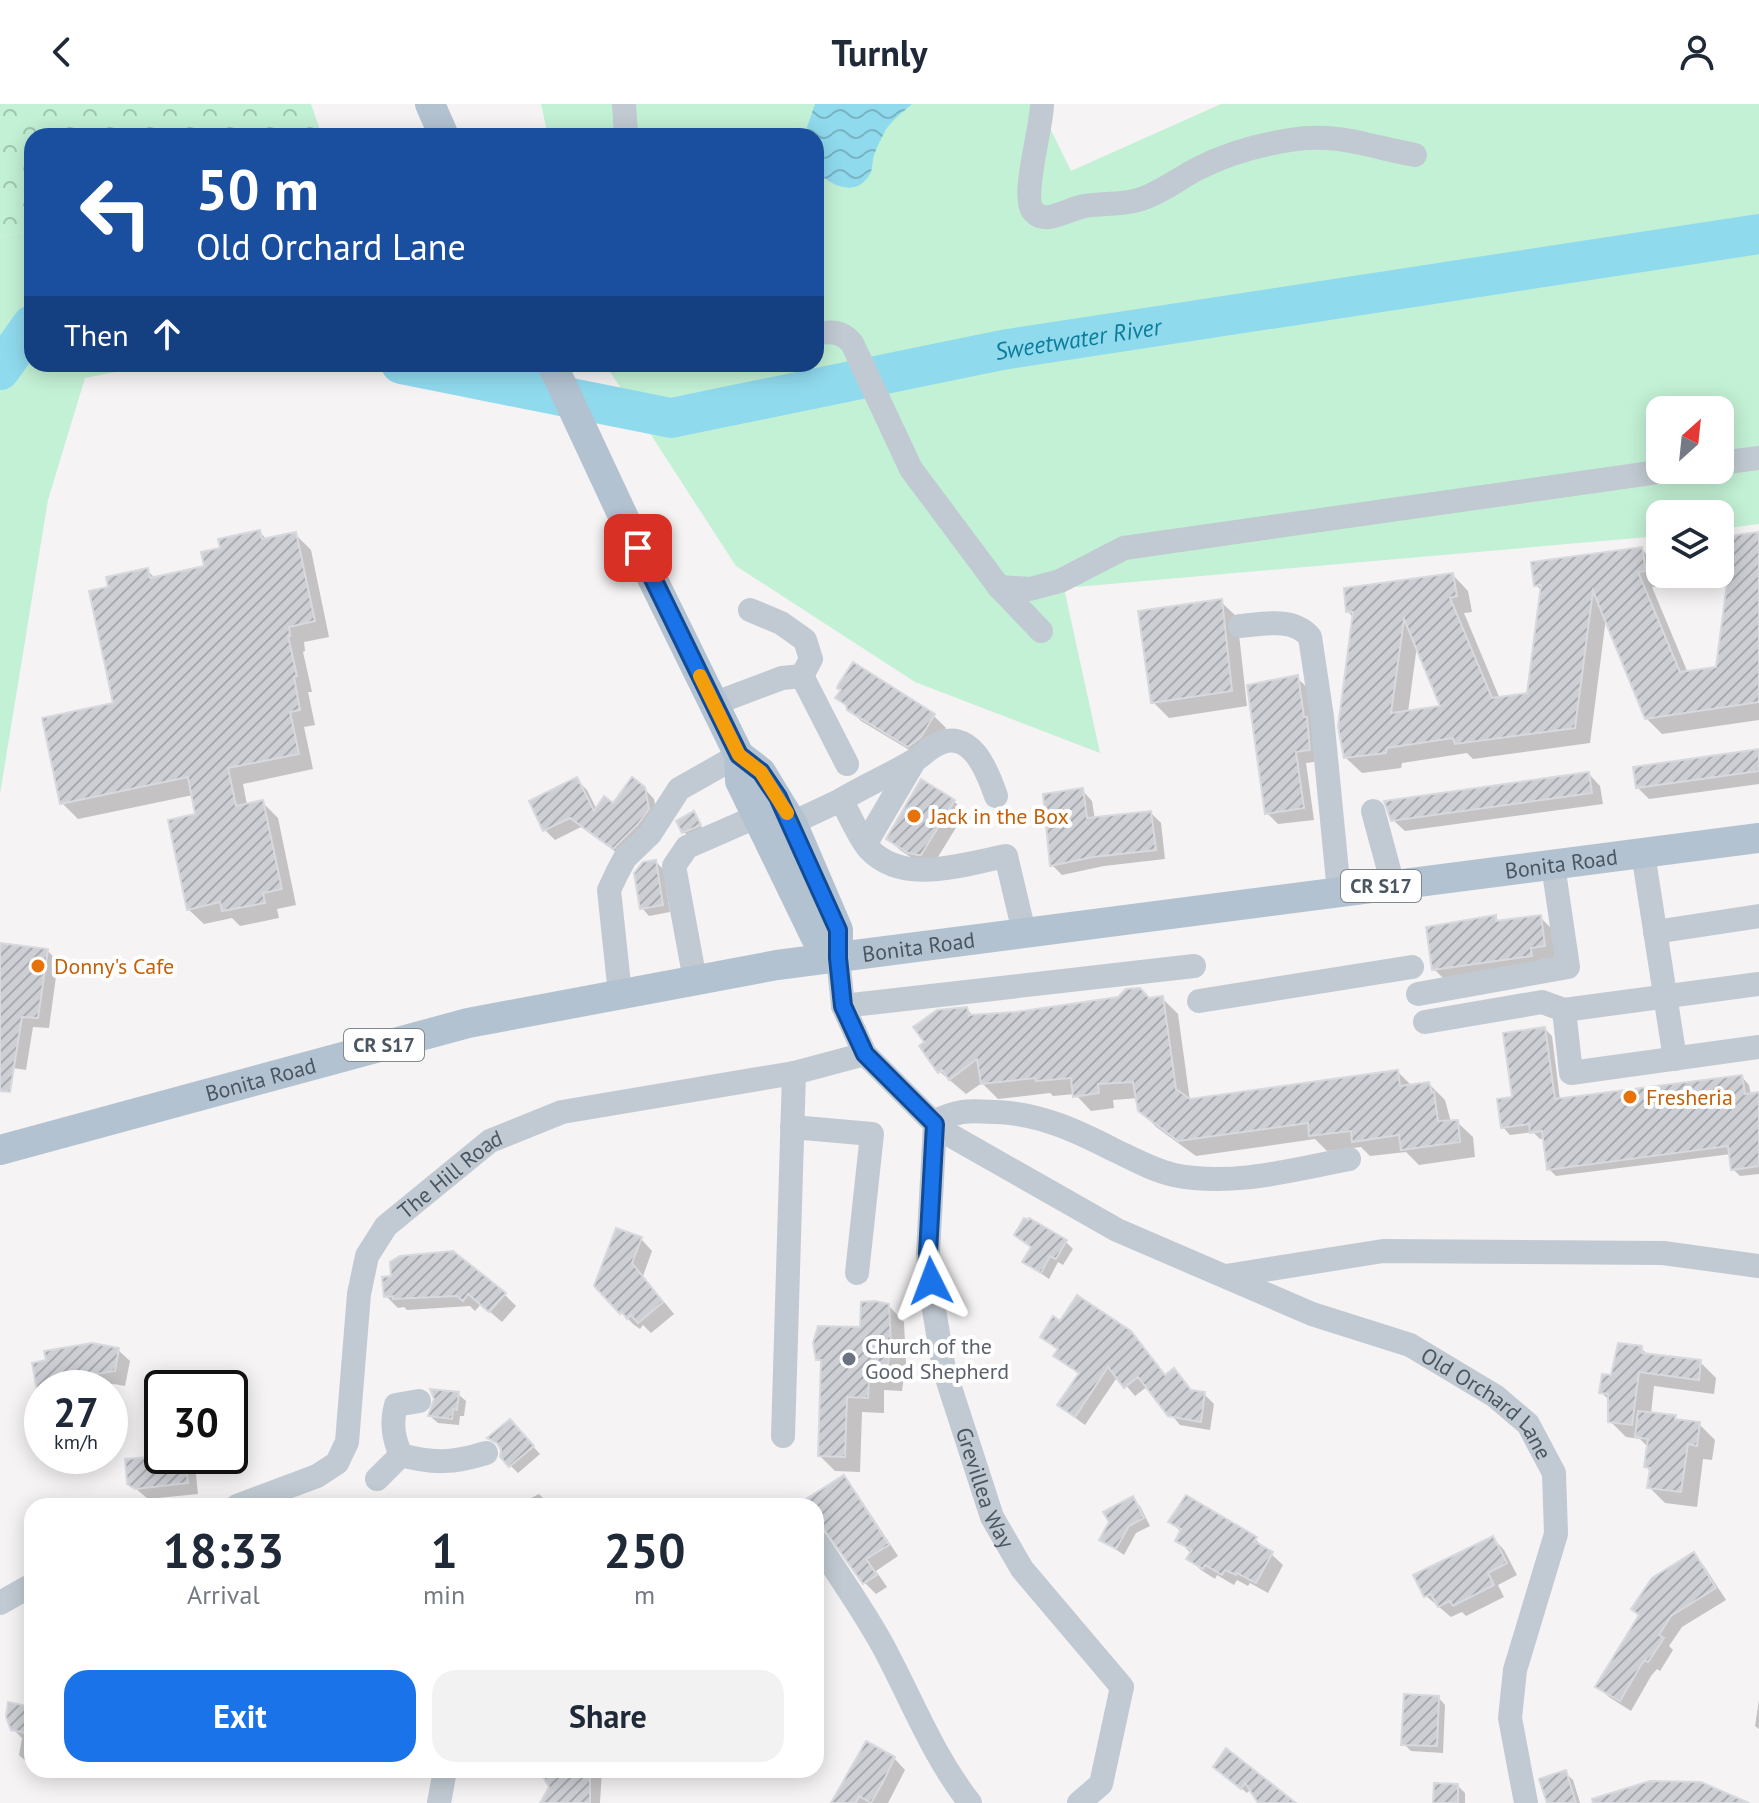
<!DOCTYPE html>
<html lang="en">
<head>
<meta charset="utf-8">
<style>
  body { margin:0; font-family:"PT Sans",sans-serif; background:#f2f2f3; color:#1f2937; height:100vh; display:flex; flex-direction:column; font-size:30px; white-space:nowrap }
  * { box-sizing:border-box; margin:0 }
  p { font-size:26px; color:#747a83 }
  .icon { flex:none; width:44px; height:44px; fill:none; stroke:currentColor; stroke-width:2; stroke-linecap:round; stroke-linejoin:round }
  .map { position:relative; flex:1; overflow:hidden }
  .details { position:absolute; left:24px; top:1394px; width:800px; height:280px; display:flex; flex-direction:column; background:#fff; border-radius:24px; box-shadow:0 4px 20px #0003 }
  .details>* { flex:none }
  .guide { position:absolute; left:24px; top:24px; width:800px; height:244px; border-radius:24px; box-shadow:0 4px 20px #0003; background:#1a4fa0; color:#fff; overflow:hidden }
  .needle { width:52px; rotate:27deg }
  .tools { position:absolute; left:1646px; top:292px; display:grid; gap:16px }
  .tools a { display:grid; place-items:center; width:88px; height:88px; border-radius:16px; background:#fff; box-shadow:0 4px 20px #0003; font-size:40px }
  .speed { position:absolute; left:24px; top:1266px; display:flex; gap:16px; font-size:40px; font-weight:700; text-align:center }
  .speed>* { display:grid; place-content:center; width:104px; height:104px; border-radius:50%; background:#fff; box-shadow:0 4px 20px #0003; line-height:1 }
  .speed small { font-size:20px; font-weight:400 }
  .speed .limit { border:4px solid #111; border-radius:12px; background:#fff; color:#111 }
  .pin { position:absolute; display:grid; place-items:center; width:68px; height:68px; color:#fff; margin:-34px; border-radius:16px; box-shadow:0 4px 12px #0006 }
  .me { position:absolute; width:88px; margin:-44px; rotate:357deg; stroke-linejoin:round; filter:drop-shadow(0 0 6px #0008) }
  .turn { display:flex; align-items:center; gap:28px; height:168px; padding:0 40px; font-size:36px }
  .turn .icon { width:104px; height:104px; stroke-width:2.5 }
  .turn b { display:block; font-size:56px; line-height:68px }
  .then { display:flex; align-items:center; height:76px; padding:0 40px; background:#0003; gap:16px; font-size:30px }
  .eta { display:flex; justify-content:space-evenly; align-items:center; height:136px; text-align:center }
  .eta b { font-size:48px; font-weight:800; line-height:56px }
  .cta { display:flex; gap:16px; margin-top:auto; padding:16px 40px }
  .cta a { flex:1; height:92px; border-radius:24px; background:#1a73e8; color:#fff; font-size:32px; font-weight:800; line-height:92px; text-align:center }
  .cta a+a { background:#f2f2f3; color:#1f2937 }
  header { display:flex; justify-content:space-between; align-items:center; height:104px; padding:0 40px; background:#fff; font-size:36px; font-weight:800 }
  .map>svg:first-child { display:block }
  .green { fill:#c3f1d5; fill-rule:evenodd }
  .forest { fill:url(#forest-crowns) }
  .water { fill:url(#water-waves) }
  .shadow { fill:#0003; fill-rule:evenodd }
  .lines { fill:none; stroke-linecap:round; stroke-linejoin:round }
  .river { stroke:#90daee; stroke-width:40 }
  .building { fill:url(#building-hatch); stroke:#d7d9de; stroke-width:2; fill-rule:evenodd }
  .minor { stroke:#c1cad2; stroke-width:24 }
  .major { stroke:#b3c2d1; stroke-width:30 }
  .route-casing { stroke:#114b97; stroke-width:20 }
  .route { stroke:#1a73e8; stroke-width:14 }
  .slow { stroke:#f59e0b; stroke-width:14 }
  .food-dot { fill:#e8710a; stroke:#fff; stroke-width:3 }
  .worship-dot { fill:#6b7280; stroke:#fff; stroke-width:3 }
  .labels { text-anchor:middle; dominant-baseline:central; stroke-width:8; stroke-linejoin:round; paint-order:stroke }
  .shield { fill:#fff; stroke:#808990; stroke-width:2 }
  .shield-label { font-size:20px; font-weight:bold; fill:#4a5661 }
  .food-label { font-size:22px; fill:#c56008; stroke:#fff; text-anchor:start }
  .street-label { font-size:22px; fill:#4a5661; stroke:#fff }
  .worship-label { font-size:22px; fill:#5b616d; stroke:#fff; text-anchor:start }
  .water-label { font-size:24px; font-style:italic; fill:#0c7c9b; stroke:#fff }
</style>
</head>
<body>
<header><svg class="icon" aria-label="back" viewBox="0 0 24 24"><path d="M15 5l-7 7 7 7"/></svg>Turnly<svg class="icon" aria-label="person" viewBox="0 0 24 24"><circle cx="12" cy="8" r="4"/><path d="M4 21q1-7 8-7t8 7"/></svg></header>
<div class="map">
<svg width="1759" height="1699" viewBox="0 0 1759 1699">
  <defs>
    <pattern id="forest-crowns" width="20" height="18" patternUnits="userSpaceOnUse" patternTransform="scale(2)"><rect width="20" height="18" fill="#c3f1d5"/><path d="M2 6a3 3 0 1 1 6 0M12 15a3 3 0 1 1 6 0" fill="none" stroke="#a0c6b0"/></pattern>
    <pattern id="water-waves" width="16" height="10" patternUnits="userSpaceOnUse" patternTransform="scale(2)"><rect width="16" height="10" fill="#90daee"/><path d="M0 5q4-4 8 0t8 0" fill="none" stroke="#78b4c4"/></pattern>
    <pattern id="building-hatch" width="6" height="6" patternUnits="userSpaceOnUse" patternTransform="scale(2)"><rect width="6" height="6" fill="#cdcfd5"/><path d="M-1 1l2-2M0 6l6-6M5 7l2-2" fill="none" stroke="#a8abb0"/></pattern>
  </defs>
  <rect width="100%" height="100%" fill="#f5f3f3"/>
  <!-- green -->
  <path class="green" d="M541,0H1044L1046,16L1071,67L1221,0H1759V420L1720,425V410H1660V432L1064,484L1100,649L915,578L736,462L605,260H816V32H548ZM1660,306H1720V366H1660Z
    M32,126V260H156L85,274L48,396L0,690V133Z"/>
  <!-- forest -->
  <path class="forest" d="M0,0H311L322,32H32V126L0,133Z"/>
  <!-- water -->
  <path class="water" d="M815,0H912C902,9 892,16 885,27C881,35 877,43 874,51C872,57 873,65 870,70C856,94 833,82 816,68V32H804Z
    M988,256L986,263L669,329L668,324Z"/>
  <!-- shadow -->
  <path class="shadow" d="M260,428L267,436L295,430L311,446L329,533L304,538L305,547L303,548L312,588H308L315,621L304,623L313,665L243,680L247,701L262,698L278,714L296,801L277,805L279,814L240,822L232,814L204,820L188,805L198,712L193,691L78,715L62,699L115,601L111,484L148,467L156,475L207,464L222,445Z
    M1759,430V616L1662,630L1646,614L1606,514L1590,639L1473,655L1467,649L1402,659L1401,664L1362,669L1346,654L1354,514L1348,508L1453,471L1468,487L1472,508L1464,509L1500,595L1529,591L1543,488L1536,481L1641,445L1657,460L1661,482L1652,483L1688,569L1718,565L1731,462L1724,456ZM1417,542L1442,604L1408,608Z
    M1221,498L1237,513L1247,602L1169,614L1153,598Z
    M854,560L934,612L946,624L932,644L921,653L861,617L838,594Z
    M1297,574L1309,585L1321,657L1306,659L1314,716L1278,720L1267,709Z
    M1759,647V680L1649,695L1638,684Z
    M1589,670L1600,682L1603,700L1405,727L1393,716Z
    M577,676L587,686L597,706L613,702L644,684L654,695L658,715L624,754L581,723L555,736L545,726Z
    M1082,686L1092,697L1095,716L1151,709L1161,719L1165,755L1104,762L1062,771L1052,761Z
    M954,697L965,709L933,761L921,760L900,746L888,735Z
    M697,713L702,724L687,731L684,728Z
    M656,758L663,765L670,808L649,812L642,804Z
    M1495,813L1501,819L1540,813L1552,825L1555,854L1541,856L1542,864L1446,877L1434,865Z
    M0,841L47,846L58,858L49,924L33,923L26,966L0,962Z
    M1162,894L1178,910L1190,997L1398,968L1412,982L1429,980L1445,996L1451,1018H1457L1473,1033L1475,1053L1419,1061L1406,1048L1370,1052L1361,1043L1327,1047L1315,1035L1196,1052L1156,1023L1140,1006L1138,994L1113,996L1114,1004L1091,1007L1075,990L1053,992L1050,989L998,995L982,979L966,990L939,967L967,905L974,913Z
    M1545,925L1552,932L1560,996L1742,973L1749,981L1751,991L1759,990V1070L1740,1072L1733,1065L1731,1050L1556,1072L1549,1065L1545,1034L1540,1035L1533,1028L1510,1031L1503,1023Z
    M1016,1131L1065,1137L1073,1145L1063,1161L1058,1158L1049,1175L1025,1158L1033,1144Z
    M641,1135L652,1147L643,1172L674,1210L651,1229L643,1221L640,1225L633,1220L596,1182Z
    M384,1175L504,1190L516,1202L502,1218L481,1200L475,1207L470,1202L407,1206L404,1203L398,1204L386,1192Z
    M889,1202L904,1218L906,1259L902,1287L884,1286V1309L862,1308L860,1368L835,1367L820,1352L823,1260L818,1255L862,1225Z
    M1061,1220L1140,1239L1166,1272L1174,1266L1193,1288L1204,1290L1214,1300L1210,1326L1180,1321L1148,1282L1135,1292L1118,1272L1085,1321L1070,1310L1060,1301L1080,1271L1056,1252L1059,1247L1043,1233Z
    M1641,1244L1649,1252L1700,1258L1716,1274L1714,1290L1654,1282L1651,1310L1699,1320L1715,1336L1712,1356L1703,1355L1697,1403L1665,1399L1649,1383L1651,1368L1646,1363L1649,1344L1640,1335L1626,1333L1610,1317V1297L1601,1288L1612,1273Z
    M118,1246L130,1257L125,1282L114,1280L89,1284H42V1288L39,1285Z
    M458,1290L466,1297L464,1312H460L459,1321L438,1319L430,1312L436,1295Z
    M230,1300L233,1302L236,1327H230Z
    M517,1325L540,1350L518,1369L502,1353V1344L490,1334Z
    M162,1340V1352H194L198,1390L148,1395L129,1379L159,1354L158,1341Z
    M843,1374L854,1385L898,1452L876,1467L887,1483L876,1490L865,1479L816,1410V1402H811Z
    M539,1390L551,1402H515Z
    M1132,1395L1140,1402L1150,1422L1136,1429L1124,1451L1101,1435Z
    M1171,1418L1255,1435L1283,1461L1268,1489L1250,1479L1248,1482L1237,1476L1234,1481L1217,1471L1215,1475L1201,1466L1189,1455L1192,1450L1177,1436L1182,1429Z
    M1493,1434L1504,1446L1517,1471L1498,1481L1504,1493L1466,1512L1462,1508L1451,1513L1426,1492Z
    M1694,1451L1704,1462L1726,1496L1682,1523L1669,1542L1673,1546L1660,1567L1657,1565L1651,1572L1631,1607L1609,1593L1598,1582Z
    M32,1574V1663L19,1651L22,1634L13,1625L27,1604Z
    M1438,1593L1445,1601L1443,1649L1411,1647L1404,1640Z
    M1759,1596V1625L1755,1622Z
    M894,1654L905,1666L888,1699H836Z
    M1215,1662L1288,1699H1261L1251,1685L1247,1689Z
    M550,1666H602L600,1699H542L552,1683Z
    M1565,1669L1573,1676L1580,1699H1549Z
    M1458,1682L1465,1689V1699H1435Z"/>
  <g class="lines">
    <!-- river -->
    <g class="river">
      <path id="s1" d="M401,260L671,314L1002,246L1759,130"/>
      <path d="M0,266L32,221"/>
    </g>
  </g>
  <!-- building -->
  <path class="building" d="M260,426L262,435L296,428L315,517L289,523L290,532H288L297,572L294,573L300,606L290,608L299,650L228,664L236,702L263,696L282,785L263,789L265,799L222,807L220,798L187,806L168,716L195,710L188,673L60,700L42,614L113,599L89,487L108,483L106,473L148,464L150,474L204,462L201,448L220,444L218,435Z
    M1759,428V598L1645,615L1593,487L1575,624L1455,640L1453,634L1387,644L1386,649L1344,654L1338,623L1353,508H1346L1344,484L1453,469L1457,492L1450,494L1492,594L1527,589L1541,481L1534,482L1531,458L1642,443L1646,467L1638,468L1680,568L1716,563L1730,456L1722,457L1720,433ZM1404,515L1440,602L1391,609Z
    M1222,495L1232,587L1151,599L1138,507Z
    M853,558L935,610L921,633L908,643L847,606L846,601L835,594L841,586L837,584L838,581Z
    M1298,571L1304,613H1307L1310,646L1296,648L1304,704L1265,710L1247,581Z
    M1759,645V667L1636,684L1633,663Z
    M1589,668L1592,689L1391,717L1384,697Z
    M577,673L594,707L604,692L613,699L632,673L645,683L649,705L638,720L613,745L570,714L543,727L529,697Z
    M921,675L955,696L921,751H918L908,749L886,735Z
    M1083,684L1087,714L1151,707L1156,746L1093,753L1050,762L1043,690Z
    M694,707L701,721L682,729L676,717Z
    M656,756L663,801L640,805L634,769L643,758Z
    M1496,811V817L1541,811L1545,842L1531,844L1532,852L1432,866L1426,823Z
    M0,839L48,845L38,914L22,913L10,988L0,987Z
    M1140,884L1149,894L1163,892L1176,985L1190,995L1398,966L1400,982L1429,978L1432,988H1434L1438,1017L1458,1016L1460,1038L1401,1046L1399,1031L1352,1038L1351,1027L1309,1032L1308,1019L1178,1037L1138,1007L1133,978L1098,980L1099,989L1073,993L1071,974L1036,977L1035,974L981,980L977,955L949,976L942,966L938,969L919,942L924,938L913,923L937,906L967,903L969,911L1016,908L1118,893L1126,885Z
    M1545,923L1555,995L1742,971L1745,990L1759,988V1062L1731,1066L1728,1042L1547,1066L1542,1027L1530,1029L1529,1020L1501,1024L1497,995L1512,993L1503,929Z
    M1024,1114L1028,1116L1029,1114L1067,1136L1056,1155L1050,1152L1041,1169L1022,1158L1031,1143L1014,1131Z
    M616,1124L642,1133L632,1159L663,1198L638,1219L631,1211L627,1215L622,1208L620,1210L594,1182Z
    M453,1147L506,1189L489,1208L468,1190L463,1197L457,1192L393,1195V1192L384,1193L382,1173L391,1172L390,1158L400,1152Z
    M1077,1191L1131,1227L1165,1271L1174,1264L1191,1286L1205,1288L1201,1318L1168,1312L1138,1273L1124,1284L1108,1263L1075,1313L1057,1301L1079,1269L1053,1252L1058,1245L1040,1233L1053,1212L1060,1217Z
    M875,1197L889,1200L891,1242L886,1272H869L868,1294L847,1293L845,1353L818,1352L821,1256H816L813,1239L818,1222L860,1223L861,1198Z
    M92,1239L119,1244L115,1267L59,1276L61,1284L37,1286L32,1259L46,1256L44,1247Z
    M1618,1239L1642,1242V1249L1701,1256L1699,1276L1639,1268L1632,1321L1608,1318V1290L1599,1289L1602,1270L1611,1271Z
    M430,1285L459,1288L457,1306L453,1305L452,1315L428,1312L434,1295Z
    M1638,1307L1676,1311L1675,1315L1700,1318L1697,1342L1688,1340L1681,1388L1647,1384L1650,1364L1644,1363L1648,1335L1635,1333Z
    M510,1315L534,1342L509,1363L500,1353L501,1346L497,1339L487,1334Z
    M162,1352H185L188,1379L135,1385L127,1380L125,1355Z
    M844,1371L889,1441L866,1455L877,1471L863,1480L816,1414V1402H795Z
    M1186,1391L1257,1433L1254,1437L1273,1448L1256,1479L1237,1469L1236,1471L1225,1466L1222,1471L1205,1461L1203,1465L1186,1455L1192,1446L1175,1437L1181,1425L1168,1418Z
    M1133,1392L1144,1414L1129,1422L1116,1445L1099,1436L1109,1418L1103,1408Z
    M1493,1432L1507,1459L1488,1469L1494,1481L1453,1502L1450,1497L1438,1503L1431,1490L1424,1493L1413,1471Z
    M1694,1448L1716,1484L1671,1512L1659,1531L1664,1534L1648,1558L1645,1556L1641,1561L1620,1597L1595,1583L1639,1511L1631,1505L1652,1474Z
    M1404,1590L1439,1592L1437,1642L1401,1641Z
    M8,1598L32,1603V1630L11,1626L6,1613Z
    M866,1637L895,1653L883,1678L871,1699L859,1692L856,1699H831Z
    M1226,1644L1296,1699H1258L1245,1679L1241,1685L1213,1663Z
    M539,1666H590V1699H540L549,1683Z
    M1566,1666L1576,1699H1547L1539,1675Z
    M1650,1677L1701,1678L1749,1699H1593L1592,1695Z
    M1434,1679L1458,1680V1699H1433Z"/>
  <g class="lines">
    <!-- minor -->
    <g class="minor">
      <path d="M624,0L626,32"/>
      <path d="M1042,0C1042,24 1021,91 1033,107C1037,112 1043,114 1049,113C1061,111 1072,105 1084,102C1102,99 1121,101 1138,96C1159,90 1178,75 1197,65C1226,50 1258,41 1290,36C1337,28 1370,43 1415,51"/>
      <path d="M816,230C832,227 841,227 852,239L911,365L999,483L1041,527"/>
      <path d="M1720,359L1759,354"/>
      <path d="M999,483L1030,485L1060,477L1124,444L1672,366"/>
      <path d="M1240,522C1264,520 1293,513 1310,533L1322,613L1339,788"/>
      <path d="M802,572L847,660"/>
      <path d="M713,600L782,574L802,572L811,555L805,536L781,519L750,506"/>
      <path d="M841,696C864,682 890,671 913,657C921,653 927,646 934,642C970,621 987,666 996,692"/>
      <path d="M1373,707L1393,781"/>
      <path d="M792,719L841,696C850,711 858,732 869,745C904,782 963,760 1006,752L1024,828"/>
      <path d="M866,739L915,656"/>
      <path d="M1643,749L1675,955"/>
      <path d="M1655,828L1759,812"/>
      <path id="s2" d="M838,854L843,902L865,950L941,1026L1117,1126L1312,1210L1410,1241L1495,1292L1528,1320L1554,1369L1556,1430L1515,1566L1510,1614L1526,1699"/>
      <path d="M695,876L674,762L687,743L758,712"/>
      <path d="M620,890L609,786L617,769L625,754L650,730L679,685L739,651"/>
      <path d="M1418,890L1568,863L1553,761"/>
      <path d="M1199,897L1412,863"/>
      <path d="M843,902L1194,862"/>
      <path d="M1564,906L1759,880"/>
      <path d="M1425,918L1542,898L1564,906L1571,969L1759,943"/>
      <path d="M933,1018C961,1005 968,1007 997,1008C1040,1010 1075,1026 1112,1045C1133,1055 1152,1066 1174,1071C1232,1083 1292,1066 1349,1055"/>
      <path id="s3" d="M935,1020L928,1149L934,1206L944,1265L992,1413L1022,1465L1122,1583L1101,1680L1079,1699"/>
      <path d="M792,1023L872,1030L857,1169"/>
      <path d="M1226,1172L1383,1147L1663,1149L1759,1162"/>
      <path d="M419,1297L396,1301C391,1319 393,1334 401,1351C433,1360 454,1359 486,1349"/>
      <path d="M783,1332L794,969"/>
      <path d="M377,1375L401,1351"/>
      <path id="s4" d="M237,1402L317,1372L337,1359L347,1338L359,1190L367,1152L386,1122L490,1037L562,1008L794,969L865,950"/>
      <path d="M816,1437C839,1471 863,1506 883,1542C911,1594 933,1652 970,1699"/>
      <path d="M0,1499L32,1481"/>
      <path d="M439,1699L445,1666"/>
    </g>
    <!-- major -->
    <g class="major">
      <path d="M430,0L444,32"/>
      <path d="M552,260L651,472L739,651L740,677L816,834L838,854"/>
      <path d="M739,651L761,668L792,719L838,826V854"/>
      <path id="s5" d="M0,1046L468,919L777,861L1759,734"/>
    </g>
  </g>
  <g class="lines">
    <!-- route casing -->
    <g class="route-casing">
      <path id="route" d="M638,444L739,651L761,668L778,693L838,826V854L843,902L865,950L935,1020L928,1149L931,1177"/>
    </g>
    <!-- route -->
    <use href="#route" class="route"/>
    <!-- slow -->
    <path class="slow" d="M700,572L739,651L761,668L787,709"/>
  </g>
  <!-- markers -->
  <g class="food-dot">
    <circle cx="914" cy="712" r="8"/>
    <circle cx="38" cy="862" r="8"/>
    <circle cx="1630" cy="993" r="8"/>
  </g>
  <circle class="worship-dot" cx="849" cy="1255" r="8"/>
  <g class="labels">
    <!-- shield labels -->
    <g class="shield">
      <rect x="1341" y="766" width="80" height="32" rx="6"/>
      <rect x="344" y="925" width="80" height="32" rx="6"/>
    </g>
    <g class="shield-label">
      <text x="1381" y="782">CR S17</text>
      <text x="384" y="941">CR S17</text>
    </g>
    <!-- food labels -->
    <g class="food-label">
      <text x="930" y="712">Jack in the Box</text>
      <text x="54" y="862">Donny's Cafe</text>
      <text x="1646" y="993">Fresheria</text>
    </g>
    <!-- street labels -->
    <g class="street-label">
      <text stroke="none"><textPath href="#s5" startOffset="1590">Bonita Road</textPath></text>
      <text stroke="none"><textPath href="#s5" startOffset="942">Bonita Road</textPath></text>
      <text stroke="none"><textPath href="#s5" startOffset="270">Bonita Road</textPath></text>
      <text stroke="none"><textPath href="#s4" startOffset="438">The Hill Road</textPath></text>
      <text stroke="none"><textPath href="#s2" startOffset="824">Old Orchard Lane</textPath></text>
      <text stroke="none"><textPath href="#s3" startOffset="372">Grevillea Way</textPath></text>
    </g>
    <!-- worship labels -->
    <g class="worship-label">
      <text x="865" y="1242">Church of the<tspan x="865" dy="25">Good Shepherd</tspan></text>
    </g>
    <!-- water labels -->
    <g class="water-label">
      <text stroke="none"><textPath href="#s1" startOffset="690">Sweetwater River</textPath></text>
    </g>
  </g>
</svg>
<div class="tools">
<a><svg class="needle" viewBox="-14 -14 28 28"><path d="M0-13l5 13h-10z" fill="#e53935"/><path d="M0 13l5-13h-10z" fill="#747a83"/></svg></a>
<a><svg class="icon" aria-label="layers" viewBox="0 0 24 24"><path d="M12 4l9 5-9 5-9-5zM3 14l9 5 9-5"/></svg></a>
</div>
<div class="speed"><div>27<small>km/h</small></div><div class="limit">30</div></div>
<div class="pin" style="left:638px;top:444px;background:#d93025"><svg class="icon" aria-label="arrive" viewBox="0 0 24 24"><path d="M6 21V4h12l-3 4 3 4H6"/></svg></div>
<svg class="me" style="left:931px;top:1177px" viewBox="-20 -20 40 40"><path d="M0-17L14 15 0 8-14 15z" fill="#1a73e8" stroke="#fff" stroke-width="4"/></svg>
<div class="guide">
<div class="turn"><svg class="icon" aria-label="left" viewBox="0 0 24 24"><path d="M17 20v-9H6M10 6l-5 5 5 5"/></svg><div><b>50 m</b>Old Orchard Lane</div></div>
<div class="then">Then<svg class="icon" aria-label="ahead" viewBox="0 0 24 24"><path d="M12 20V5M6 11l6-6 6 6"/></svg></div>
</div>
<section class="details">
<div class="eta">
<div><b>18:33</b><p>Arrival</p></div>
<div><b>1</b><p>min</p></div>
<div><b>250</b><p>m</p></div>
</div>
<div class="cta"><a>Exit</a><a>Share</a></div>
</section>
</div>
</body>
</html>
